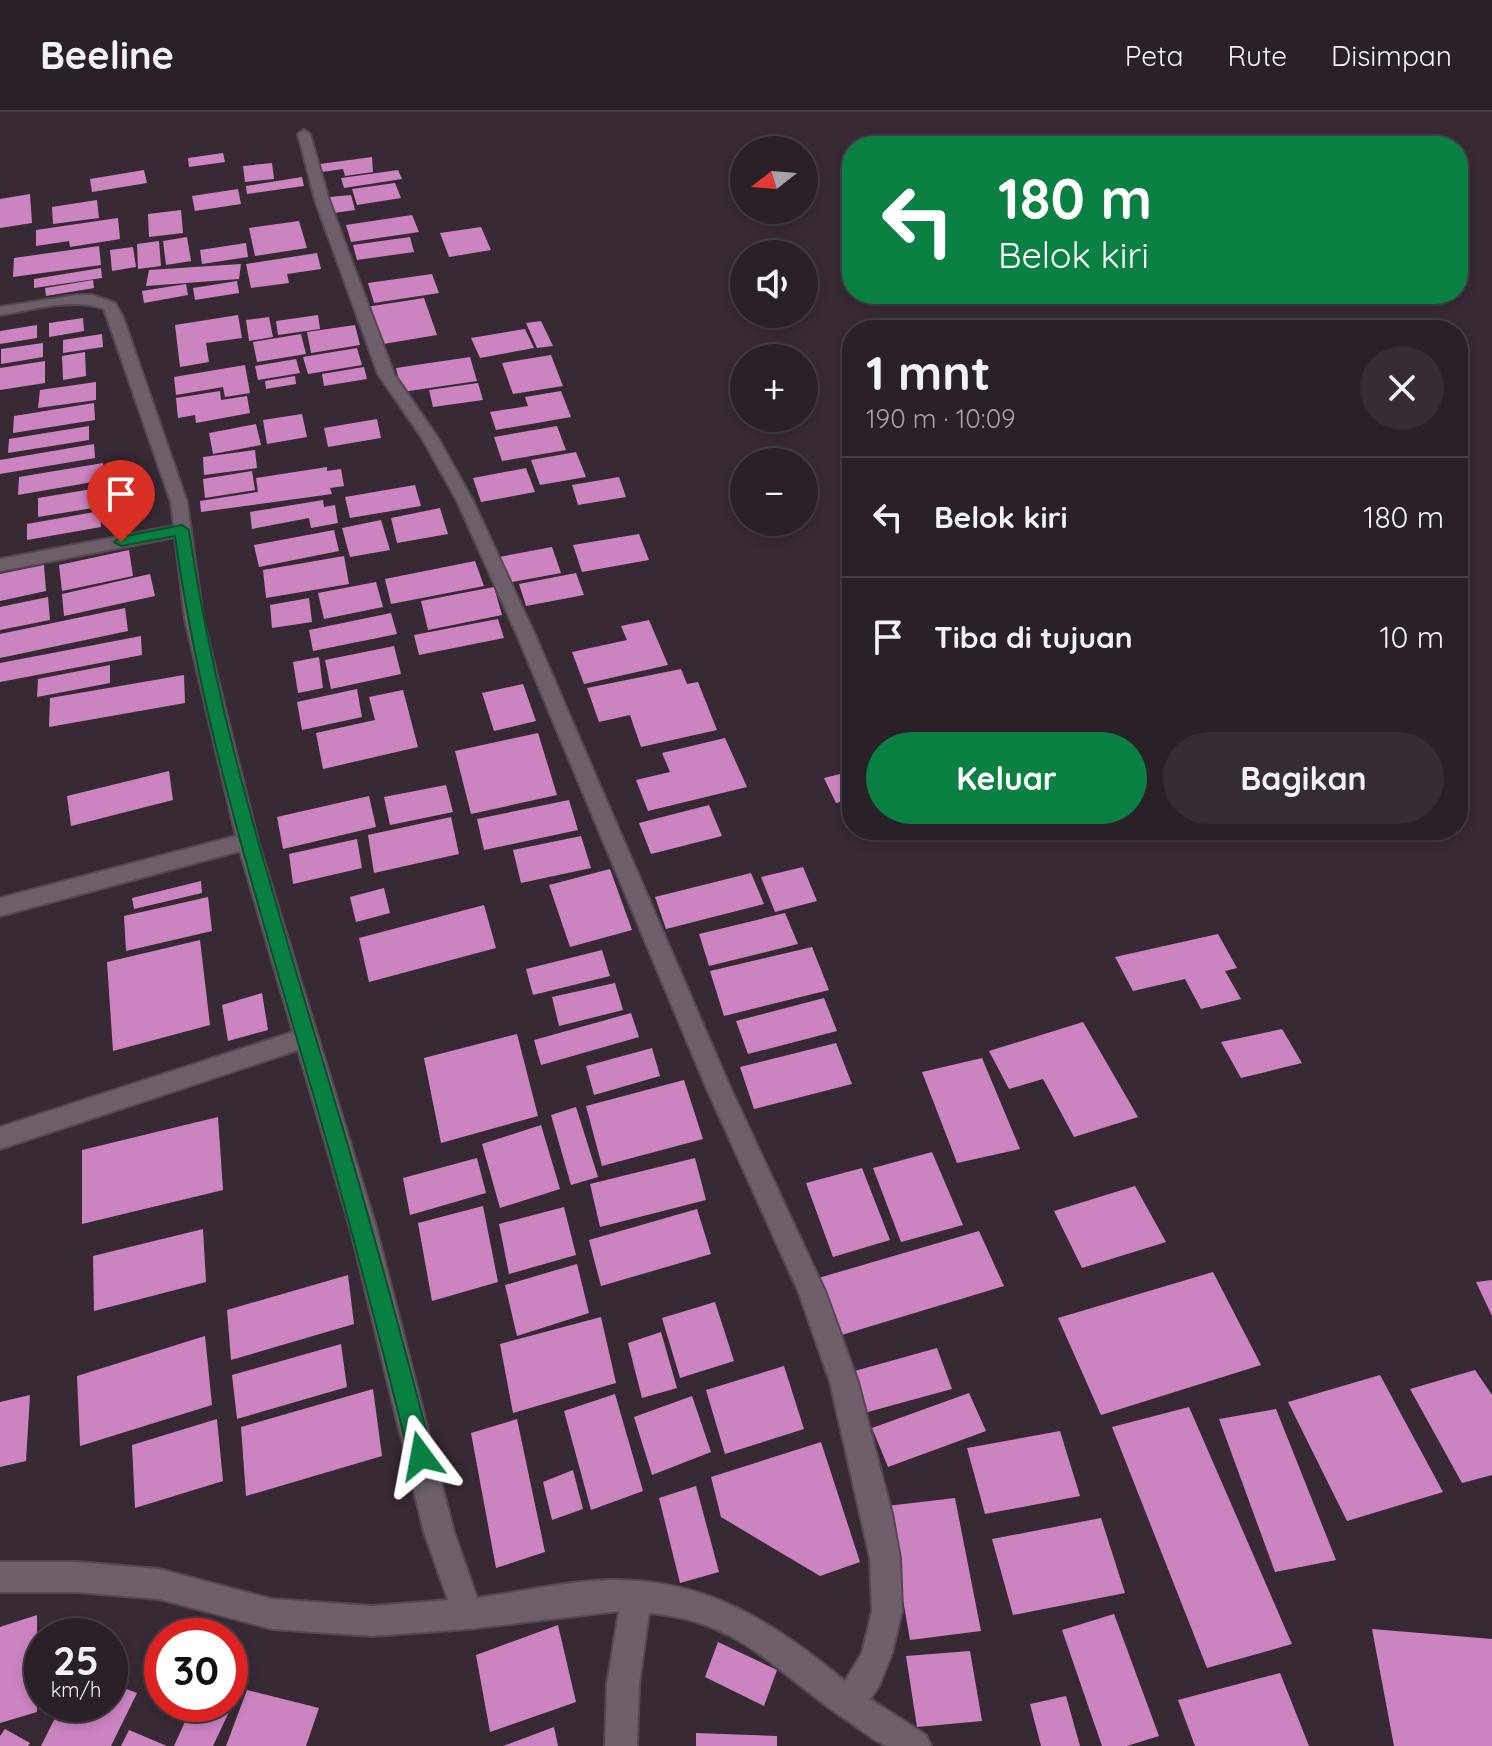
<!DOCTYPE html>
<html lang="id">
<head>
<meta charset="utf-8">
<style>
  body { margin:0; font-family:Quicksand,sans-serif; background:#362d34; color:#f1f3f6; height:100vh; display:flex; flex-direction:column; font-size:30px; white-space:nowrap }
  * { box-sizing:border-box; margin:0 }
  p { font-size:26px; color:#a5a3a8 }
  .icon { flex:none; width:44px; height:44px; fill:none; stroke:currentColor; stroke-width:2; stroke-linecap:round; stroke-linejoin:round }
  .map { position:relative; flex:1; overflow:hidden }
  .panel { position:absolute; left:842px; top:208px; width:626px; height:520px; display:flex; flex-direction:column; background:#2a2028; border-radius:32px; box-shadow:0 4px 12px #0003,0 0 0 2px #463e45 }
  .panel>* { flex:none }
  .hud { position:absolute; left:842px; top:24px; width:626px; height:168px; border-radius:32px; box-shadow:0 4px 12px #0003,0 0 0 2px #463e45; background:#0b8043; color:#fff; overflow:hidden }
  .needle { width:52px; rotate:253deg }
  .controls { position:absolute; left:730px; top:24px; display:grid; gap:16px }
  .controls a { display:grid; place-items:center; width:88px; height:88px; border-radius:50%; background:#2a2028; box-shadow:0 4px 12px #0003,0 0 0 2px #463e45; font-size:40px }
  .speed { position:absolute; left:24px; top:1506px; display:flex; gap:16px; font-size:40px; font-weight:700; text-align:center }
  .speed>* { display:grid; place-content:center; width:104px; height:104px; border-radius:50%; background:#2a2028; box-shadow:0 4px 12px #0003,0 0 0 2px #463e45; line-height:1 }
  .speed small { font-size:20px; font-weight:400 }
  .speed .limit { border:12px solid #d22; background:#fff; color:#111 }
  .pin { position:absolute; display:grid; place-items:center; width:68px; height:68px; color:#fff; margin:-82px -34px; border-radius:50% 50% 50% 0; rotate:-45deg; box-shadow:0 0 8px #0007 }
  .pin .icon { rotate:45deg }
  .me { position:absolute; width:88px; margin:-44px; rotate:347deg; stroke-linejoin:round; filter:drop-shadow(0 0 6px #0008) }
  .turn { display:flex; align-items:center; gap:28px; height:168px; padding:0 24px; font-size:36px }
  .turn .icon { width:104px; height:104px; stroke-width:2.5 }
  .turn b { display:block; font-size:56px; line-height:68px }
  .round { display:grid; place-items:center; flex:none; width:84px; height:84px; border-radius:42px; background:#362d34 }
  .headline { display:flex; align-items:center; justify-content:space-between; height:136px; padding:0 24px }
  h1 { font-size:48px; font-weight:700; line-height:60px }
  .primary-button { display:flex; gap:16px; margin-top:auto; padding:16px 24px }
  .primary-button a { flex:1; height:92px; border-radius:48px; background:#0b8043; color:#fff; font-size:32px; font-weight:700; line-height:92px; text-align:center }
  .primary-button a+a { background:#362d34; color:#f1f3f6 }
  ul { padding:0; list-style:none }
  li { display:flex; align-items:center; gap:24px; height:120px; padding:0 24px; border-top:2px solid #463e45 }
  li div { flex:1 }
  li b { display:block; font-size:30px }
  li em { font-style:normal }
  header { display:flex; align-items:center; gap:48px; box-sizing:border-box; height:112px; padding:0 40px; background:#2a2028; border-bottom:2px solid #463e45 }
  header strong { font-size:38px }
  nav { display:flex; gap:44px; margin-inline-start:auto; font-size:28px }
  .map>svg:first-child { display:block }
  .building { fill:#cc84c1 }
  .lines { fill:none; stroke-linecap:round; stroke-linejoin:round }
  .minor-casing { stroke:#544952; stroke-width:4 }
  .minor { fill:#6e5f6b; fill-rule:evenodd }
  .route { fill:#0b8043; stroke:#07532c; stroke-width:2 }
</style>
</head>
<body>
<header>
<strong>Beeline</strong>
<nav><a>Peta</a><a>Rute</a><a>Disimpan</a></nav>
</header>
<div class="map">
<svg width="1492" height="1634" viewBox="0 0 1492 1634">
  <rect width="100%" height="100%" fill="#382a35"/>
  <!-- building -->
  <path class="building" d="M223,41L225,50L189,55L188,46Z
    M372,45L373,60L345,64L343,57L322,60L320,52Z
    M272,51L274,67L245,70L243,54Z
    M144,58L147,71L92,80L90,67Z
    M398,58L402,67L344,76L341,66Z
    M302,65L304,74L247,82L246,74Z
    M395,71L401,86L357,93L352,77Z
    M238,77L241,92L195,99L192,84Z
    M30,82L32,111L0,116V87Z
    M351,83L355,98L334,101L330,85Z
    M97,88L99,106L53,112L52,95Z
    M181,98L183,121L149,125L148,102Z
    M412,103L419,120L351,130L346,113Z
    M118,106L120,127L70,135L69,129L36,134V118Z
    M299,109L307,136L255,144L249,116Z
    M481,115L491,138L449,145L440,121Z
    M187,125L191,149L166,153L163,129Z
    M410,125L414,140L357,148L353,133Z
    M159,129L161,154L138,157L137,132Z
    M246,131L248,145L202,152L200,138Z
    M99,134L101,153L13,165L14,146Z
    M133,135L136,155L112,159L110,138Z
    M317,141L321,157L287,162L289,171L251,176L246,152Z
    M241,152L239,167L146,174L149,158Z
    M101,156L102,166L34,176V167Z
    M432,162L439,181L374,191L368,171Z
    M93,168L94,176L46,184L45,176Z
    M237,169L239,181L195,188L193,176Z
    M186,172L188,183L144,191L142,179Z
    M424,186L437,223L377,233L366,195Z
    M238,203L242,226L206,231L209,250L180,255L175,213Z
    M318,203L320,217L278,223L276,209Z
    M269,205L273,225L249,229L246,208Z
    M83,206L84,219L49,225V211Z
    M541,209L553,234L537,236L526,211Z
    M37,213V226L0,232V219Z
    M355,213L360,233L311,241L307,220Z
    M525,217L534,236L480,246L471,226Z
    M102,222L103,235L63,241V228Z
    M301,222L306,242L257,250L253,230Z
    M43,231V245L1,252V237Z
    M357,236L362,253L308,262L303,245Z
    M85,240L86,264L63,268L62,244Z
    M551,243L563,274L513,282L502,251Z
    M470,245L477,269L402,280L396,256Z
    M296,247L300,261L258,268L255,254Z
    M45,249V271L0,278V256Z
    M245,253L250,281L225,285L223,275L176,283L174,265Z
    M364,255L367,267L324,274L322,262Z
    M295,264L296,272L266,277L265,269Z
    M96,270V288L38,296L40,278Z
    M478,271L483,288L433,295L429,278Z
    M220,279L221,288L247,284L250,301L196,311L195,303L178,306L176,286Z
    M561,279L571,305L496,318L490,300L528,294L525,285Z
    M94,291L95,308L13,321L14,304Z
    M302,302L307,325L267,332L263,308Z
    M377,307L381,326L328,335L324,316Z
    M256,312L261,333L213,342L209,321Z
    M89,314V328L8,341L9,327Z
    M557,314L566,338L502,349L494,325Z
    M94,332L95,346L0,362V348Z
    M255,338L257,356L204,363L203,345Z
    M576,340L586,365L540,373L531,348Z
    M103,351L104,368L18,383L19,365Z
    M327,355V359L341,357L344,374L330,376L332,382L201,400L200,389L258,380L256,366Z
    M526,356L535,380L481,390L473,366Z
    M252,359L255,378L205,386L203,367Z
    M619,365L626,385L578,393L572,373Z
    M415,373L421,394L350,406L345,385Z
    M92,377L93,396L38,405V386Z
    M323,388L324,395L335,393L338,411L311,416L309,406L252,417L250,400Z
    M440,396L448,422L397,431L391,406Z
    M100,399L101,415L27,428V412Z
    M381,408L390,438L350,445L342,416Z
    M334,418L339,439L259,455L254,433Z
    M639,422L649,448L582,460L573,433Z
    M552,435L561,461L507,471L499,445Z
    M129,438L133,464L62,479L59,453Z
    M344,444L349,472L266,486L263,458Z
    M475,449L484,474L391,492L385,467Z
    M44,453L46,479L0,489V462Z
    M576,461L584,483L526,494L519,472Z
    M150,462L155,484L64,504L62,482Z
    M376,470L383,495L324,507L318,481Z
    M494,475L502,503L428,518L421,489Z
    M48,485L50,508L0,518V495Z
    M309,486L312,510L272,516L270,493Z
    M125,496L128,519L0,546V522Z
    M391,501L397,522L313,539L309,518Z
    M498,507L504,526L419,543L414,523Z
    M649,508L668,553L584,572L572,540L627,528L621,514Z
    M141,524L142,543L0,570V551Z
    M394,534L401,562L331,577L325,548Z
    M319,545L323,576L298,581L293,550Z
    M110,553V571L37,585L38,567Z
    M681,557L687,572L698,570L717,618L641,635L630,603L599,610L587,576Z
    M184,563L185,591L49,615L50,586Z
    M523,572L536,609L494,619L482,581Z
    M357,577L362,605L302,618L297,590Z
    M403,578L418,635L323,657L316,621L375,608L369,585Z
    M538,621L557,683L471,702L455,639Z
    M725,626L747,675L648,699L636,668L670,660L662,641Z
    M169,659L173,688L71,714L67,684Z
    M852,659V687L836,691L824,666Z
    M446,673L453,700L390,713L384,685Z
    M369,684L376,715L283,737L277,705Z
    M569,688L578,718L484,738L477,707Z
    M709,693L722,724L651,742L639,711Z
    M451,705L459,742L374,761L368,723Z
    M581,724L591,756L521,771L513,738Z
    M357,727L362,756L293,772L289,742Z
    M803,755L817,789L775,800L761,765Z
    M610,757L632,818L570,835L549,773Z
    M751,761L764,792L666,817L655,785Z
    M201,769L202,781L134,797L132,786Z
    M384,776L390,801L356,810L350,785Z
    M208,785L212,819L126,839L124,804Z
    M484,793L496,836L369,870L359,826Z
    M785,801L798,832L709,854L699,822Z
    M1218,822L1237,856L1225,859L1241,887L1201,897L1185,867L1133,879L1115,845Z
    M200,828L210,913L113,939L107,850Z
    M812,835L829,878L724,904L710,859Z
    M602,838L610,864L533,883L526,857Z
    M615,871L623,898L559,914L552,885Z
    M262,881L268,918L228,929L222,893Z
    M824,886L837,919L748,942L736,909Z
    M631,901L639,925L541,953L534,928Z
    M1083,910L1138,1005L1074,1025L1043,967L1009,977L989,939Z
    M1282,917L1302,951L1241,966L1221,930Z
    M517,922L538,1004L441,1031L424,946Z
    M836,931L852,972L754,997L740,955Z
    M652,936L660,964L594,983L586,954Z
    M982,946L1020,1037L957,1051L922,960Z
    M684,968L703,1027L602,1054L586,994Z
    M576,995L598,1065L571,1073L551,1003Z
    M218,1005L223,1078L82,1112V1038Z
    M541,1013L560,1077L500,1096L482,1032Z
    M932,1040L963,1113L901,1130L873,1056Z
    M477,1046L486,1081L410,1103L403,1066Z
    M695,1046L706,1088L600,1115L590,1072Z
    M862,1056L890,1128L833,1145L806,1071Z
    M1135,1074L1166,1130L1082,1156L1054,1099Z
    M483,1094L498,1170L432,1189L418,1111Z
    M564,1095L576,1143L509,1162L499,1112Z
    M697,1097L711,1142L601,1174L589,1128Z
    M203,1117L206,1170L94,1199L93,1144Z
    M979,1119L1004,1174L835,1225L815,1167Z
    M577,1152L589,1201L517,1224L505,1173Z
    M1213,1160L1261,1253L1101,1303L1058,1206Z
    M348,1163L354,1212L231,1248L227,1198Z
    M1492,1168V1204L1476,1170Z
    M715,1190L734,1249L680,1266L662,1206Z
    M601,1205L616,1271L513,1301L500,1232Z
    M661,1220L677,1276L642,1286L628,1231Z
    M205,1224L212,1293L80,1334L77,1264Z
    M341,1232L347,1275L237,1307L232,1263Z
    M937,1236L952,1277L864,1301L851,1260Z
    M784,1254L804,1317L725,1342L706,1278Z
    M1475,1258L1492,1283V1363L1462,1371L1410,1277Z
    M1380,1263L1443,1380L1347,1409L1288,1290Z
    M373,1277L382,1344L246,1384L241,1315Z
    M969,1281L986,1319L888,1355L872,1316Z
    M615,1282L643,1379L591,1398L564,1299Z
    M30,1283L26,1349L0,1355V1290Z
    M692,1284L711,1340L652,1363L634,1305Z
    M1189,1295L1292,1532L1207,1556L1112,1315Z
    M1276,1297L1336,1448L1275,1460L1219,1307Z
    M217,1307L223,1369L135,1396L132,1333Z
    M517,1307L545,1440L496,1456L471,1321Z
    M1060,1319L1080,1384L985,1402L967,1336Z
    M821,1330L860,1450L820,1464L721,1405L711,1365Z
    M573,1358L583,1397L552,1408L543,1370Z
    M696,1374L719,1460L680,1471L659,1386Z
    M955,1386L981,1519L910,1528L887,1394Z
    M1101,1406L1125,1481L1013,1503L992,1427Z
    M1114,1502L1159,1624L1127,1634H1102L1062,1518Z
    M37,1503V1600L0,1611V1515Z
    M558,1513L576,1590L490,1620L476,1543Z
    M1372,1517L1492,1527V1634H1394Z
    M718,1530L777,1558L764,1594L705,1565Z
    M970,1539L982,1609L917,1615L906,1544Z
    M1280,1561L1309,1634H1195L1178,1588Z
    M110,1571L137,1581L111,1634H41L62,1592H110Z
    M247,1578L319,1596L306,1634H226Z
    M230,1583L236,1585L213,1634H174L193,1592H230Z
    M1066,1584L1080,1634H1041L1030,1592Z
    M554,1615L558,1634H503Z
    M5,1617L30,1631L28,1634H0V1624Z
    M129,1618L167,1634H121Z
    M696,1621L777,1624V1634H696Z"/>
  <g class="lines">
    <!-- minor casing -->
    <g class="minor-casing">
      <path id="minor" d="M304,18L310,22L329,88L394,262L438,326L473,389L535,523L730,975L825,1179L858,1270L892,1402L900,1446L902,1499L892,1541L879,1574L870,1587L926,1623L931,1634C918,1634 900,1634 888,1634C876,1631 861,1618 851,1611C778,1564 744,1509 649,1501L639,1572L637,1634H605L607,1572L619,1499L468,1517L372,1524L272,1517L159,1487L77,1480H0V1450H77L159,1457L272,1487L372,1494L448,1488L424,1420L350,1115L298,938L0,1037V1015L293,920L240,739L0,804V786L236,724L185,507L175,425L0,459V447L174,414L171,390L104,197C73,185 33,198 0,203V195L77,183H92L115,191L123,205L187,390L203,507L258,729L376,1115L454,1420L477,1486C521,1480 567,1469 610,1468C705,1466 774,1510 845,1569L862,1541L872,1499L870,1446L830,1270L799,1181L706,975L517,523L457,389L422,326L378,262L315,88L298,22Z"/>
    </g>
    <!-- minor -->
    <use href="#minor" class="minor"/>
  </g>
  <!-- route -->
  <path class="route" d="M182,413L189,418C216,606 275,788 329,970C367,1094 400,1218 433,1344L429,1352L421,1356L413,1352L409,1344C377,1214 344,1086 306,958C255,782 200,606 175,424L121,434L114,430L121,425Z"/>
</svg>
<div class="controls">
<a><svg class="needle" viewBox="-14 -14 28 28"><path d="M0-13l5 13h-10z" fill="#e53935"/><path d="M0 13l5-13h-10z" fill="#a5a3a8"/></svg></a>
<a><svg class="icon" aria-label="sound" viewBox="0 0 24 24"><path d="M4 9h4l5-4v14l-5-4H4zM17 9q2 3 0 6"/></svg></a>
<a>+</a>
<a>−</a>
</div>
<div class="speed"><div>25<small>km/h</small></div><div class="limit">30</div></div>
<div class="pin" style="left:121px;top:430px;background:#d93025"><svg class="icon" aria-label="arrive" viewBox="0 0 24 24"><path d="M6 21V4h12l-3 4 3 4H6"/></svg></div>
<svg class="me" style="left:421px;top:1344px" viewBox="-20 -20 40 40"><path d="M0-17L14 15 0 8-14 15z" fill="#0b8043" stroke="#fff" stroke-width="4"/></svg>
<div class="hud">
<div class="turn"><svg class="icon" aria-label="left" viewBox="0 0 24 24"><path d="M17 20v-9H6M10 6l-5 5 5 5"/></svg><div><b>180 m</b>Belok kiri</div></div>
</div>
<section class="panel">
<div class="headline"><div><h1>1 mnt</h1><p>190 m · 10:09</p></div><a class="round"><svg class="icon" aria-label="close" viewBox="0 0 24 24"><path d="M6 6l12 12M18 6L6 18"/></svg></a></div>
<ul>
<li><svg class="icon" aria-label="left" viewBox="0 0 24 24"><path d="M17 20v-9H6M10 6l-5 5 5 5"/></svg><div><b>Belok kiri</b></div><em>180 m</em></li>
<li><svg class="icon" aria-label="arrive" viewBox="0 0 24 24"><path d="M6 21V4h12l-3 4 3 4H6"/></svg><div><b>Tiba di tujuan</b></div><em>10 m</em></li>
</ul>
<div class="primary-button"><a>Keluar</a><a>Bagikan</a></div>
</section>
</div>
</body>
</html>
